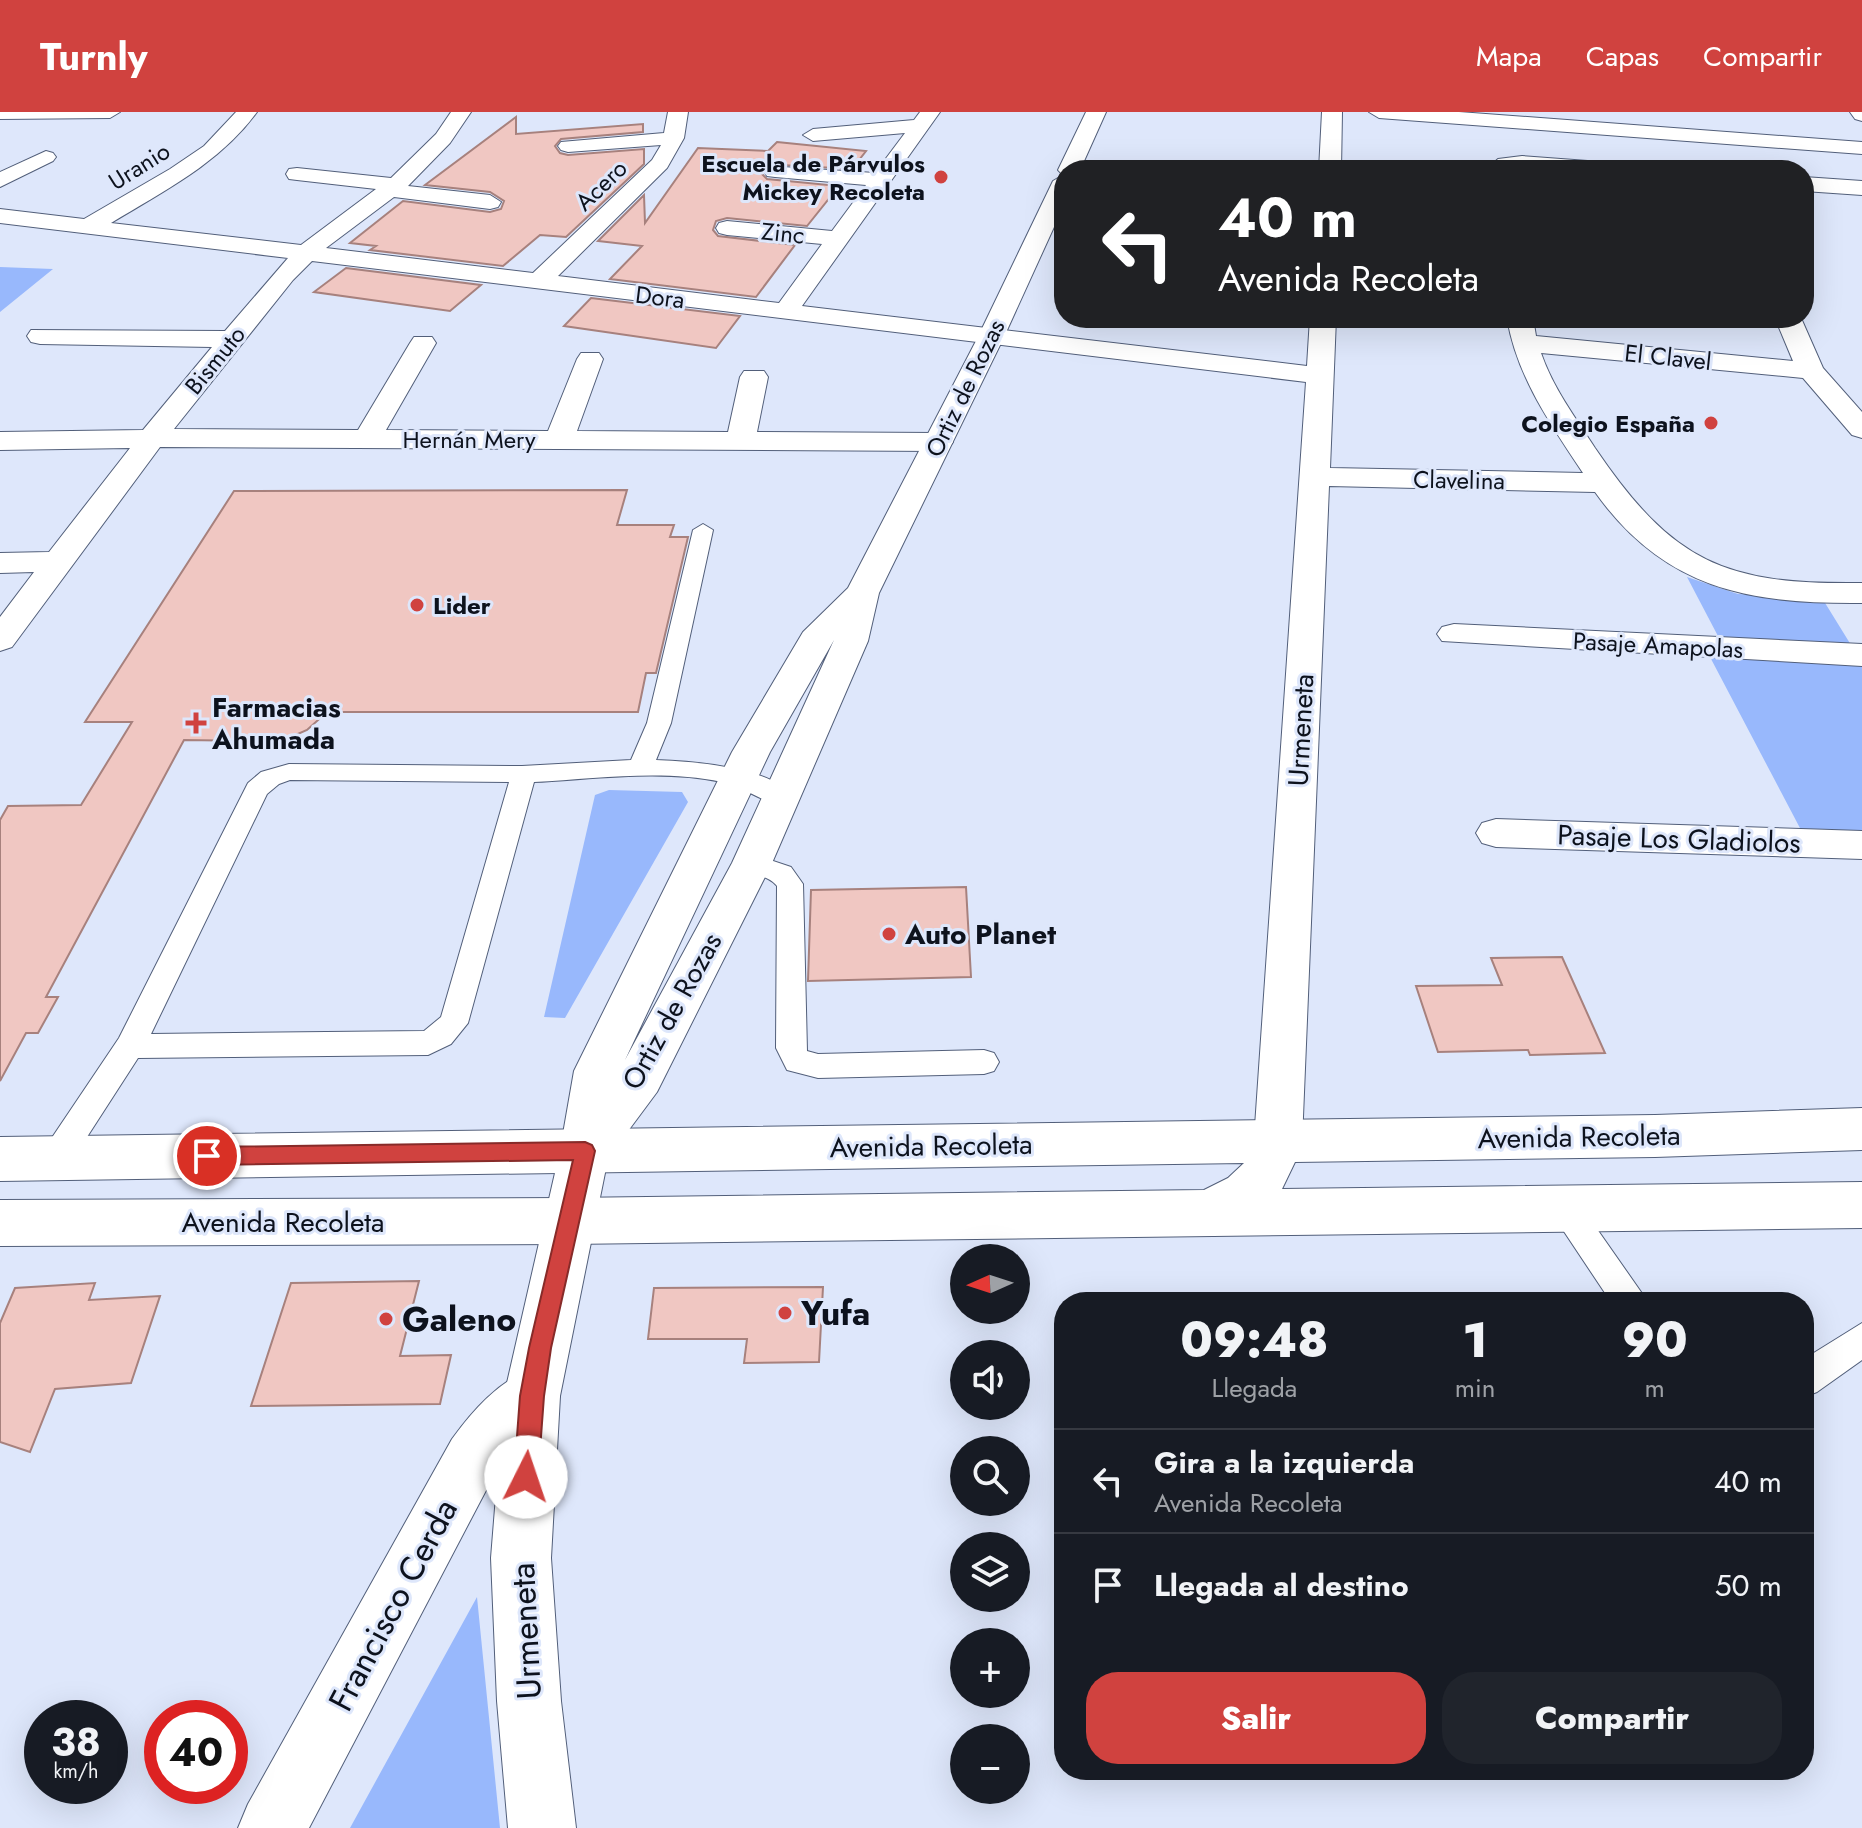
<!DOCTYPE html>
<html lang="es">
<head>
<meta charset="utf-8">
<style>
  body { margin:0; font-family:Jost,sans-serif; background:#20242c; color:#f1f3f6; height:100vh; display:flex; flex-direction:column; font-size:30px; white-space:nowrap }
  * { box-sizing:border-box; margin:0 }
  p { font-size:26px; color:#9ea1a6 }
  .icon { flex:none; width:44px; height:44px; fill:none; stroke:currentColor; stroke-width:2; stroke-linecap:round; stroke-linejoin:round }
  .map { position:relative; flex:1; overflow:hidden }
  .sheet { position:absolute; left:1054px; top:1180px; width:760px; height:488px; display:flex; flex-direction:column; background:#171b24; border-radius:32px; box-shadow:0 8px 32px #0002 }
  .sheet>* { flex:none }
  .guide { position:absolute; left:1054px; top:48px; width:760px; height:168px; border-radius:32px; box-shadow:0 8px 32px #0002; background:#202124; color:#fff; overflow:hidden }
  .needle { width:52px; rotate:267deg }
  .tools { position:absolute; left:950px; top:1132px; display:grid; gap:16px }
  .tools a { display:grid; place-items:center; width:80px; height:80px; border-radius:50%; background:#171b24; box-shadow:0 8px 32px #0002; font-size:40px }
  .speed { position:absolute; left:24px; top:1588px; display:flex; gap:16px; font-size:40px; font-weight:700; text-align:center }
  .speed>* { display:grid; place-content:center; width:104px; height:104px; border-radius:50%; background:#171b24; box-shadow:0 8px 32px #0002; line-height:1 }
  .speed small { font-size:20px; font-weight:400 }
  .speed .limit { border:12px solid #d22; background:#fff; color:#111 }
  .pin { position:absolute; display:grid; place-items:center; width:68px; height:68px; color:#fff; margin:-34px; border:4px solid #fff; border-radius:50%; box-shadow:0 2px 8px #0007 }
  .me { position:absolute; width:88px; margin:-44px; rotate:4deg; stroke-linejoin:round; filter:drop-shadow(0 0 6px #0008) }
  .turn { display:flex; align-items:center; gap:28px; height:168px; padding:0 32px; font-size:36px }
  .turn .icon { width:104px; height:104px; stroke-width:2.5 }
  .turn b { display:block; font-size:56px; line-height:68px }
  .eta { display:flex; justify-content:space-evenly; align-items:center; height:136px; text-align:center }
  .eta b { font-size:48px; font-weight:800; line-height:56px }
  .action { display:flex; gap:16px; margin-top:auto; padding:16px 32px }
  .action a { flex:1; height:92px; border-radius:32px; background:#d0423f; color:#fff; font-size:32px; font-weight:800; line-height:92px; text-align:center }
  .action a+a { background:#20242c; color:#f1f3f6 }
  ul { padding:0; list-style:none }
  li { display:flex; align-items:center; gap:24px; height:104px; padding:0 32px; border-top:2px solid #363941 }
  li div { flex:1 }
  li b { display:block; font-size:30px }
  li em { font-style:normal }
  header { display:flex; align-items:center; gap:48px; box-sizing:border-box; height:112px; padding:0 40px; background:#d0423f; color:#fff }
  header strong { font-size:38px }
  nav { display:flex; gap:44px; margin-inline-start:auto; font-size:28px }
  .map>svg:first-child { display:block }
  .green { fill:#98b8fc }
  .building { fill:#f0c7c2; stroke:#a7817d; stroke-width:2 }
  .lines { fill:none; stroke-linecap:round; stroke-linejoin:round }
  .service-casing { stroke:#525f7a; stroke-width:2 }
  .minor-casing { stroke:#525f7a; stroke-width:2 }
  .tertiary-casing { stroke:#525f7a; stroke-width:2 }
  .primary-casing { stroke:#525f7a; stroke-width:2 }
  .service { fill:#fff; fill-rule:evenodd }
  .minor { fill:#fff; fill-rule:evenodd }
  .tertiary { fill:#fff; fill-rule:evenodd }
  .primary { fill:#fff; fill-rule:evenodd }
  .route { fill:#d0423f; stroke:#872b29; stroke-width:2 }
  .poi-dot { fill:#d0423f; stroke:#dee7fb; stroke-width:3 }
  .labels { text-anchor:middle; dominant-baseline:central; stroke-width:6; stroke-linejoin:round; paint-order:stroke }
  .far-poi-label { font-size:24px; font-weight:bold; fill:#0d121d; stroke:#dee7fb; text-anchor:end }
  .far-street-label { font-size:24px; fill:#0d121d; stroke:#dee7fb }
  .poi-label { font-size:28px; font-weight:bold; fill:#0d121d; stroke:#dee7fb; text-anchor:start }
  .street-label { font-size:28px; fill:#0d121d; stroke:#dee7fb }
  .near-poi-label { font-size:34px; font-weight:bold; fill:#0d121d; stroke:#dee7fb; text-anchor:start }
  .near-street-label { font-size:34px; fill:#0d121d; stroke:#dee7fb }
</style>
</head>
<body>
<header>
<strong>Turnly</strong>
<nav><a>Mapa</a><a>Capas</a><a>Compartir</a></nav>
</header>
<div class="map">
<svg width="1862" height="1716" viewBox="0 0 1862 1716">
  <rect width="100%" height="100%" fill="#dee7fb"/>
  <!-- green -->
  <path class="green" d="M0,155L53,157L0,200Z
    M1687,465L1738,482L1822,486L1851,533L1719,526Z
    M1710,545L1862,550V721L1801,718Z
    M609,678L682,680L688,690L565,906L544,905L595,683Z
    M477,1485L500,1716H350Z"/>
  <!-- building -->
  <path class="building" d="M516,5V22L643,12V20L561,27L555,34L560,41L568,43L644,37V52L566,125L540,123L503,154L370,138L376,134L350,131L403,89L490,100L501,97L504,89L490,80L425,73Z
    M777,30L866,39L852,57L764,52L761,61L767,67L839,74L807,114L727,106L716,109L713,118L718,124L795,133L756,185L610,167L642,134L598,129L644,83L645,111L698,36L768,39Z
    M346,156L481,173L450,199L314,180Z
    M591,186L740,204L716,236L564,214Z
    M627,378L617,413H674L670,425H688L656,561H646L638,600H327L307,618L291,625L261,629L184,628L46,885H58L38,921H26L0,969V708L8,694L81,693L132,610H85L234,379Z
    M966,775L971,865L808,869L811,778Z
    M1562,845L1605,941L1530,943L1528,938L1438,940L1416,874L1502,873L1491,846Z
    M419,1169L400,1244L451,1243L440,1292L251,1294L291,1171Z
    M95,1171L89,1188L160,1184L131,1271L55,1277L30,1340L0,1330V1211L15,1176Z
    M823,1175L819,1250L744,1251L747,1227H648L654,1176Z"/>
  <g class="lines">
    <!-- service casing -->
    <g class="service-casing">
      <path id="service" d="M703,412L713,418L671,611L656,648C688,649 775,655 792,685L789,691L780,694C760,688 743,675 722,670C661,657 596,667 534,670L468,911L451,932L428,943L138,946L67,1056L56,1060L45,1056L40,1046L45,1036L119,926L248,671L261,660L289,652L522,654L631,648L647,611L693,418ZM290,668L509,670L441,905L424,919L151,922L267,682L279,672Z
        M752,742L791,755L803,772L807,939L818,942L984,938L994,941L999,950L994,959L984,962L818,966L787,958L776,936L777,774C767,761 747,765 739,751L743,744Z
        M1565,1083L1576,1087L1648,1190H1611L1549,1097L1554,1087Z
        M1862,1211V1248L1817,1280L1804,1285V1247Z"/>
    </g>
    <!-- minor casing -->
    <g class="minor-casing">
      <path id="minor" d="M0,0H120L110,6L0,7Z
        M236,0H257C220,51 164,79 111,111L301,133L376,77L297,68L289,67L286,62L289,57L297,56L391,66L436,22L451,0H471L450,31L408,74L490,83L501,90L498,95L490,97L394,85L326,136L533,161L652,48L661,33L568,40L561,38L558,34L561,30L664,21L668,0H688L684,26L667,56L558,164L779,191L822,132L727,123L719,121L716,116L719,111L727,109L832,119L866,73L775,65L767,64L764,59L767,54L875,61L905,21L813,29L803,23L813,17L914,8L920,0H940L802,194L1307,254L1310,206H1336L1330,356L1583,361C1550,311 1517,265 1507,206H1533L1536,224L1793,249L1775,206H1801L1823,256L1862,300V326L1852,323L1803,266L1541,241C1553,276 1575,305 1595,336C1673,451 1725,473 1862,471V491C1748,492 1664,477 1595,380L1329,374L1302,1029L1295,1044L1278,1050L1261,1044L1254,1029L1306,270L312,149L293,168L174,317L358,318L410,231L414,225H432L436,231L386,318L548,319L577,247L581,241H599L603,247L577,319L728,320L740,265L744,259H764L768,265L757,320L938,321L948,324L953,330L948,336L938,339L160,335L12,535L0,539V505L34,460L0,461V441L49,440L130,336L0,338V320L143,318L212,235L40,232L31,230L27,224L31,218L225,219L288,146L0,111V97L84,107L170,57L204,34Z
        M1322,0H1342L1341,58H1319Z
        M1369,0H1459L1862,30V42L1379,6Z
        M1850,0H1862V9L1855,7Z
        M46,39L53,41L56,45L53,49L0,75V60Z
        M1522,44L1628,52L1639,58H1486L1498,47Z
        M1804,65L1862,69V83L1804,79Z
        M1454,512L1862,532V554L1442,529L1437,522L1442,515Z
        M1496,707L1862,719V747L1496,735L1482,731L1476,721L1482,711Z
        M532,1256L552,1264L560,1284L552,1304L512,1340L492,1367L309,1716H238L248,1692L452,1327C473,1298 498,1270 532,1256Z"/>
    </g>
    <!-- tertiary casing -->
    <g class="tertiary-casing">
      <path id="tertiary" d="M1086,0H1106L1080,58H1064V93L1003,227L879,481L868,529L772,751L657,980L608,1046L560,1284L551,1446L561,1589L576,1716H508L497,1589L491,1446L504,1284L560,1039L574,959L732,640L803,520L848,476L977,227L1053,69L1063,63L1058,58ZM834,528L732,751L625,948L770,640Z"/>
    </g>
    <!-- primary casing -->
    <g class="primary-casing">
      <path id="primary" d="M1862,996V1038L1655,1045L1295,1050L1282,1077L1862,1070V1116L569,1132L0,1134V1088L569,1086L1204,1078L1228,1066L1244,1051L0,1069V1025L1655,1003Z"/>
    </g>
    <!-- service -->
    <use href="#service" class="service"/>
    <!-- minor -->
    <use href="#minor" class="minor"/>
    <!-- tertiary -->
    <use href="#tertiary" class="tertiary"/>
    <!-- primary -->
    <use href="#primary" class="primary"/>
  </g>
  <!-- route -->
  <path class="route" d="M585,1030L592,1033L595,1039L551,1236L544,1284L538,1365L535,1374L526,1377L518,1374L514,1365L520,1284L529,1236L573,1048L207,1053L200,1050L197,1044L200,1038L207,1035Z"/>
  <!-- markers -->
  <g class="poi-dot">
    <circle cx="941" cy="65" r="8"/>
    <circle cx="1711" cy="311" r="8"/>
    <circle cx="417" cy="493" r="8"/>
    <path d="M192 599h8v8h8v8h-8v8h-8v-8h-8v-8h8z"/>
    <circle cx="889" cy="822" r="8"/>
    <circle cx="785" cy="1201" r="8"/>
    <circle cx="386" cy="1207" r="8"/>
  </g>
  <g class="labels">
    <!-- far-poi labels -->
    <g class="far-poi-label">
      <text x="925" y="51">Escuela de Párvulos<tspan x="925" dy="28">Mickey Recoleta</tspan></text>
      <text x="1695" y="311">Colegio España</text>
      <text x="433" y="493" text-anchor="start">Lider</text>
    </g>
    <!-- far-street labels -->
    <g class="far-street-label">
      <text transform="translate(139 54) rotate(-32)">Uranio</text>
      <text transform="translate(601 73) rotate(-44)">Acero</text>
      <text transform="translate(783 121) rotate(6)">Zinc</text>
      <text transform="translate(660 185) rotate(7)">Dora</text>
      <text transform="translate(1668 245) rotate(6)">El Clavel</text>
      <text transform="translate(215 248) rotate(-51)">Bismuto</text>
      <text transform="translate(965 276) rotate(-64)">Ortiz de Rozas</text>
      <text x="469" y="327">Hernán Mery</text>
      <text transform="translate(1459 368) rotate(1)">Clavelina</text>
      <text transform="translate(1658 533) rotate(3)">Pasaje Amapolas</text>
    </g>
    <!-- poi labels -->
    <g class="poi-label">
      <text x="212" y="595">Farmacias<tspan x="212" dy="32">Ahumada</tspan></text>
      <text x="905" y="822">Auto Planet</text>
    </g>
    <!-- street labels -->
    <g class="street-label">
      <text transform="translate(1301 618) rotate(-87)">Urmeneta</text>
      <text transform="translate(1679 727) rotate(2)">Pasaje Los Gladiolos</text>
      <text transform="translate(672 899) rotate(-61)">Ortiz de Rozas</text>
      <text transform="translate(1579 1025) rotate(-1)">Avenida Recoleta</text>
      <text transform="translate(931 1034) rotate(-1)">Avenida Recoleta</text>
      <text x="283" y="1110">Avenida Recoleta</text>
    </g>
    <!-- near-poi labels -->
    <g class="near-poi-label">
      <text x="801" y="1201">Yufa</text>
      <text x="402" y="1207">Galeno</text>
    </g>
    <!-- near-street labels -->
    <g class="near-street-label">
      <text transform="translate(393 1493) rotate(-62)">Francisco Cerda</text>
      <text transform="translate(526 1519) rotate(-93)">Urmeneta</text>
    </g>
  </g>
</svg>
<div class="tools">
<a><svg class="needle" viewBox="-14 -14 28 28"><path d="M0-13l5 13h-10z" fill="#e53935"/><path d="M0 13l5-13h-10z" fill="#9ea1a6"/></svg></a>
<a><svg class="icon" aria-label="sound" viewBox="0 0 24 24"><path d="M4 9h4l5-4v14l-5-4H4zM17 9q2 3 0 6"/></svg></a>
<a><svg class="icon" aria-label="search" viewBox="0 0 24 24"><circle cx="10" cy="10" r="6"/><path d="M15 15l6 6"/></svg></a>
<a><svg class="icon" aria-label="layers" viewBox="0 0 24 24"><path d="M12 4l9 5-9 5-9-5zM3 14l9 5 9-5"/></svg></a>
<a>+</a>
<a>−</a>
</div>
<div class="speed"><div>38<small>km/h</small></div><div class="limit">40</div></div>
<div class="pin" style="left:207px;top:1044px;background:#d93025"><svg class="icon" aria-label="arrive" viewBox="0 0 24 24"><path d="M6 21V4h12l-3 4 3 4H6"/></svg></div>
<svg class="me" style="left:526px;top:1365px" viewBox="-20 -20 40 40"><circle r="19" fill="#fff"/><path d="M0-13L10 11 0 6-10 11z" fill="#d0423f"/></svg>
<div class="guide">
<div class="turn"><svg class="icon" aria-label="left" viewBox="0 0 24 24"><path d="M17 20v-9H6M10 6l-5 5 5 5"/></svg><div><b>40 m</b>Avenida Recoleta</div></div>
</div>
<section class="sheet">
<div class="eta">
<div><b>09:48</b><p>Llegada</p></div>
<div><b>1</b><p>min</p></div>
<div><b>90</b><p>m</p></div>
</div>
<ul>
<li><svg class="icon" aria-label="left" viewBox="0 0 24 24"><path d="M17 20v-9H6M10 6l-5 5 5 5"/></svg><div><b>Gira a la izquierda</b><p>Avenida Recoleta</p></div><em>40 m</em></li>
<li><svg class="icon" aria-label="arrive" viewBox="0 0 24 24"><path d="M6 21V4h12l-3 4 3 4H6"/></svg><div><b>Llegada al destino</b></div><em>50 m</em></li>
</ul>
<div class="action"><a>Salir</a><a>Compartir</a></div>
</section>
</div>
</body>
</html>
